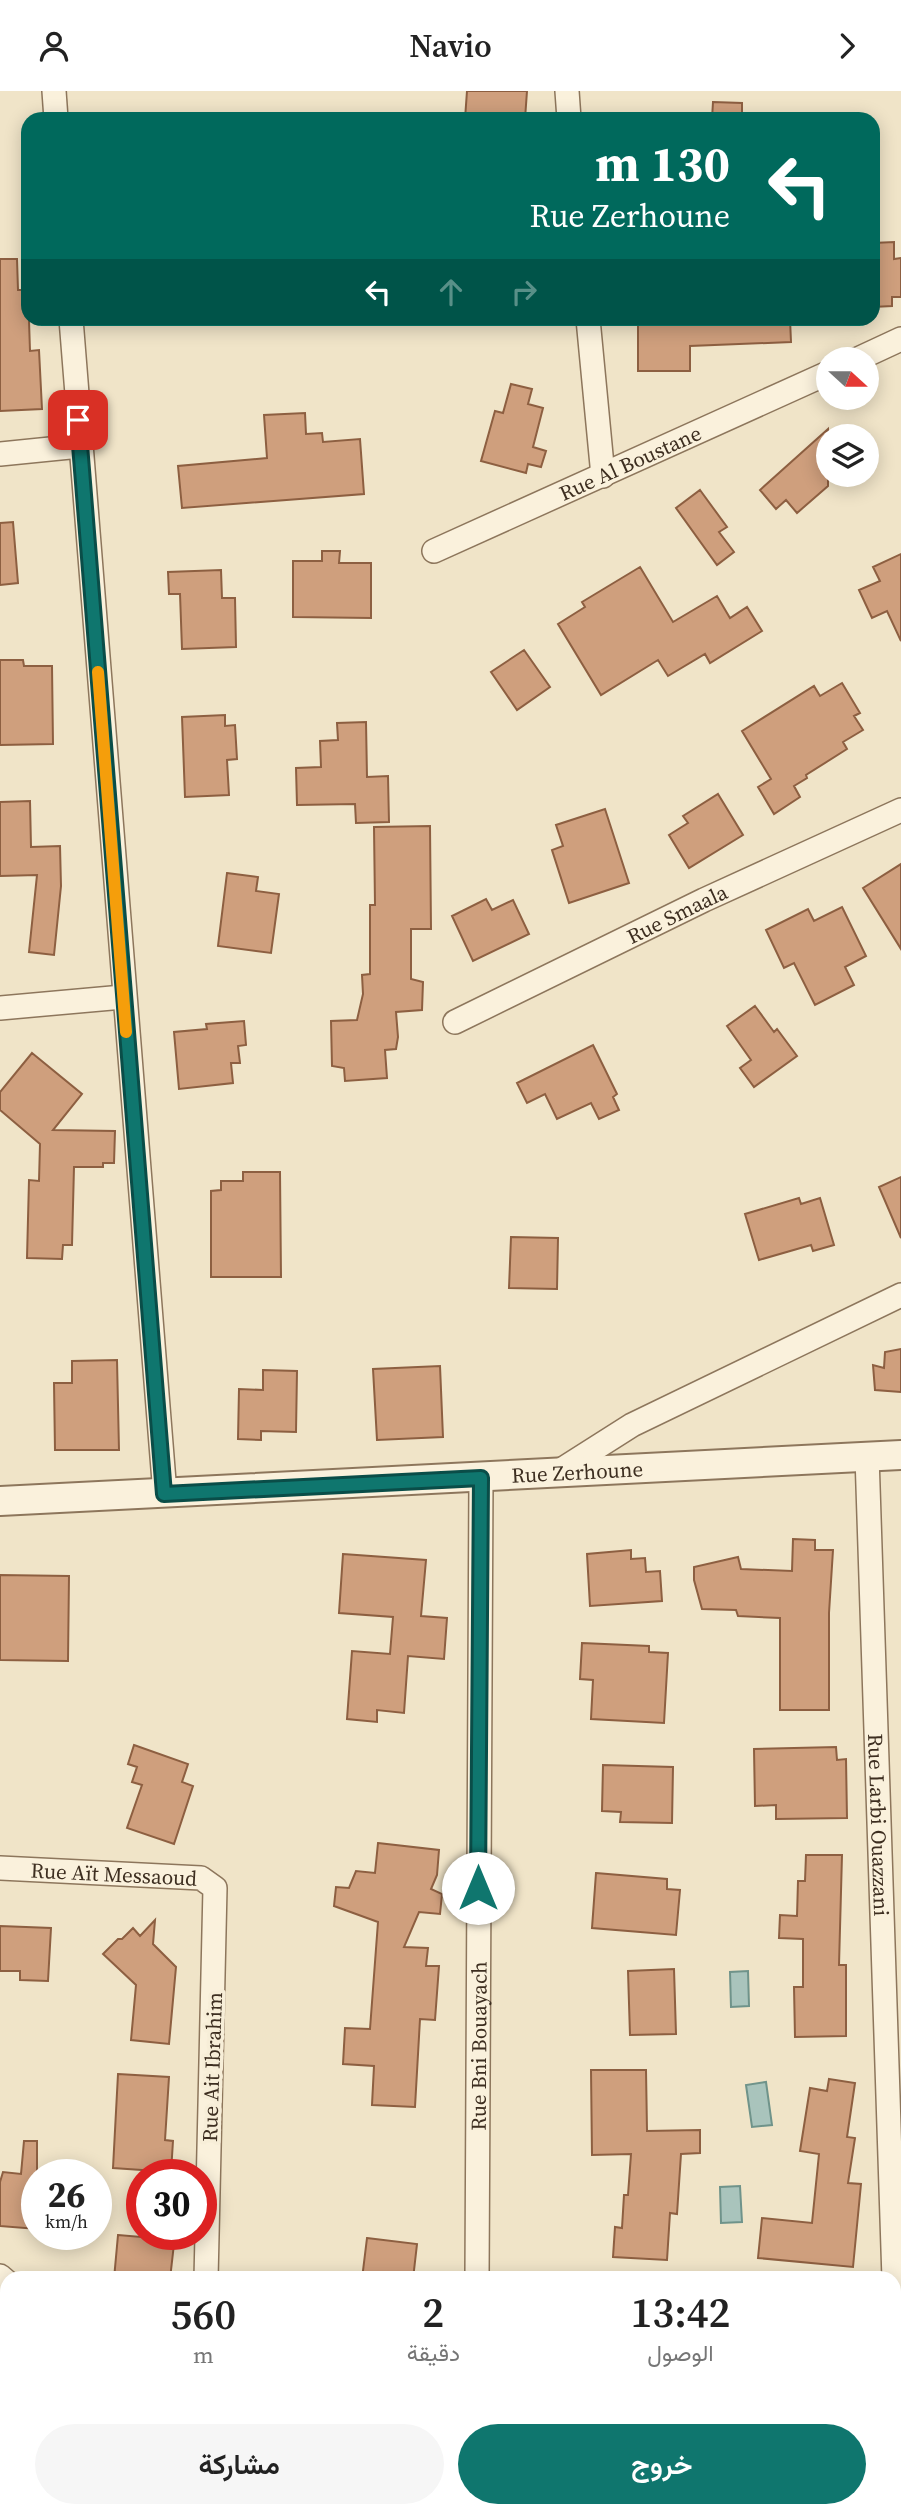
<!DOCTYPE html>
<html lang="ar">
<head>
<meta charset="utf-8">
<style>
  body { margin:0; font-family:"Source Serif 4",Vazirmatn,serif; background:#f6f6f6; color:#222; direction:rtl; height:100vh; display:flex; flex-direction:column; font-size:26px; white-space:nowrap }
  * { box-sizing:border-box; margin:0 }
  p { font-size:23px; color:#767676 }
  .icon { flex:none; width:38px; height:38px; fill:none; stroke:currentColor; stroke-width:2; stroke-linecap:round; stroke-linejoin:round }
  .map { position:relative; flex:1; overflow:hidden; direction:ltr }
  .drawer { position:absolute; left:0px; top:2180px; width:901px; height:247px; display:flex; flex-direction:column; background:#fff; border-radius:21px 21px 0 0; box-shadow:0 4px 18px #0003; direction:rtl }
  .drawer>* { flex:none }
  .top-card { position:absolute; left:21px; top:21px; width:859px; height:214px; border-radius:21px; box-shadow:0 4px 18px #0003; direction:rtl; background:#00695c; color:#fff; overflow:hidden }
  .needle { width:46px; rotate:111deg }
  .fabs { position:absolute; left:816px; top:256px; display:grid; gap:14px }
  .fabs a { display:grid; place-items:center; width:63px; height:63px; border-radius:50%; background:#fff; box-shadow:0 4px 18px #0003; font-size:35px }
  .speed { position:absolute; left:21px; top:2068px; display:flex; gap:14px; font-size:35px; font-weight:700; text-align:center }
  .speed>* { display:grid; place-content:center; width:91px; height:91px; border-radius:50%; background:#fff; box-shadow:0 4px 18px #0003; line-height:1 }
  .speed small { font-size:18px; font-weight:400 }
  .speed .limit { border:10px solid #d22; background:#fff; color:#111 }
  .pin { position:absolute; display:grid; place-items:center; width:60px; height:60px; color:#fff; margin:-30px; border-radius:14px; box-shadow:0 4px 10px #0006 }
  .me { position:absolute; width:77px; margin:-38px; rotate:0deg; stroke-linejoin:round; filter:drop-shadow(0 0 5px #0008) }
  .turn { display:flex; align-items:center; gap:24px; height:147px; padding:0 35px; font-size:32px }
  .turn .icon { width:91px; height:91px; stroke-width:2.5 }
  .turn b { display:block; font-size:49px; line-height:60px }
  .lanes { display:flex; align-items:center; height:66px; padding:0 35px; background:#0003; justify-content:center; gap:35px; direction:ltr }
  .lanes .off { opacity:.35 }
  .eta { display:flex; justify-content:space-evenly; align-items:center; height:119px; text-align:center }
  .eta b { font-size:42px; font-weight:600; line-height:49px }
  .cta { display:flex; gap:14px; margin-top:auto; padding:14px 35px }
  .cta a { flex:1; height:80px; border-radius:42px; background:#0f766e; color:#fff; font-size:28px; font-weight:600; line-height:80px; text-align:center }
  .cta a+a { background:#f6f6f6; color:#222 }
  header { display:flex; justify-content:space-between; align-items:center; height:91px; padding:0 35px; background:#fff; font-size:32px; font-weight:600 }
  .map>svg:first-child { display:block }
  .water { fill:#a9c4bc; stroke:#6f938a; stroke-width:2 }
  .building { fill:#cf9f7d; stroke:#8d5f41; stroke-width:2 }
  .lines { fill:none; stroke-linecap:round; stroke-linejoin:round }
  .minor-casing { stroke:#8d765c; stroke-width:26 }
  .tertiary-casing { stroke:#8d765c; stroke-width:32 }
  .minor { stroke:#faf1dc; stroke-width:23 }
  .tertiary { stroke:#faf1dc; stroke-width:28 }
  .route-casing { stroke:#0a4d48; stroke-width:18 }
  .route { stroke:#0f766e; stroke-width:12 }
  .slow { stroke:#f59e0b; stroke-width:12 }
  .labels { text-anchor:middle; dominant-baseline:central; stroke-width:7; stroke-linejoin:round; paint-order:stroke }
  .street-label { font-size:21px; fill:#3d2e20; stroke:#f7eed8 }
</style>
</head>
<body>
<header><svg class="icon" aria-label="forward" viewBox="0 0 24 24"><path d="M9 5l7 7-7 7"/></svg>Navio<svg class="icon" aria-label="person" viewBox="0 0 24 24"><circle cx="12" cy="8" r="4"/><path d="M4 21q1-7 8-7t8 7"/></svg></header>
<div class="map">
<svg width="901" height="2426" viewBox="0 0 901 2426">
  <rect width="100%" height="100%" fill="#f0e4c8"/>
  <!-- water -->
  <path class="water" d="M748,1880L749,1915L731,1916L730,1881Z
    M766,1991L772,2034L752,2036L746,1994Z
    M740,2095L742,2131L721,2132L720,2096Z"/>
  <!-- building -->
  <path class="building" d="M467,0H527L525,28H465Z
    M713,11L742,12V28H712Z
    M894,151V168L901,167V206H892V215L873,216V152Z
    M0,168H17L18,199H28L30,260L39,259L42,318L0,320Z
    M638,228H790L791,251L690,255V280H638Z
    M511,293L532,298L528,313L543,317L533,356L546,360L541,376L528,373L526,382L481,370L495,320L503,322Z
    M305,322L306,343L322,342L323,351L360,348L364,403L182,417L178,375L267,367L264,324Z
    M828,338V395L797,422L786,409L776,418L760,399Z
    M700,399L727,436L719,441L734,461L717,474L676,417Z
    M13,431L18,492L0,494V432Z
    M322,460H340L339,472H371V527L293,526V470H322Z
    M901,463V550L887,520L872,527L859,499L880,490L873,476Z
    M640,476L673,531L717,505L730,527L747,516L762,540L710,572L705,563L668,585L658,569L601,604L558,533L585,516L582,511Z
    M221,479L222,507H235L236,556L182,558L180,503H169L168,481Z
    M524,559L550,596L517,619L491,581Z
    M0,569H23L24,575H52L53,653L0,654Z
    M842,592L860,622L854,625L863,639L843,651L847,658L806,684L807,687L794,695L800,706L774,723L758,696L771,688L742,640L814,595L820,605Z
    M225,624V635L235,634L237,668L227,669L229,704L185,706L182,626Z
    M366,631L367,686L388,685L389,731L356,732L355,713L297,714L296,677L321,676L320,650L338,649L337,632Z
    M718,703L743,744L689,777L669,744L688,732L683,725Z
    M30,710L31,756L60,755L61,795L54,864L29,861L37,784L0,785V711Z
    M605,718L629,792L569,812L552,759L563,755L556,734Z
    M430,735L431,838H411V888L423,891L422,919L396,921L398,946L396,958L385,959L387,987L345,990L344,977L332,975L331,930L357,929L363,903L362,884L370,883V814H375L374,736Z
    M901,773V858L863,797Z
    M227,782L258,786L256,800L279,803L271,862L218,855Z
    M486,808L492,819L513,809L529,843L473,870L452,825Z
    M842,816L866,865L845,876L854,894L815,914L794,872L784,877L766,839L808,818L814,830Z
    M755,915L774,941L777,938L797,965L754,996L740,977L751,969L727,935Z
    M244,930L246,954L238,955L240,972H231L233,992L179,998L174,941L207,938L206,933Z
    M593,954L617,1003L613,1006L619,1019L599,1028L591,1012L557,1028L545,1003L527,1012L517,992Z
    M32,962L82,1003L53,1039L115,1040L114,1072H103V1076H74L72,1154H63L62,1168L27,1167L29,1089L39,1090L40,1053L0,1019V1001Z
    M243,1081H280L281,1186H211V1100L221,1099V1090H243Z
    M901,1086V1147L879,1096Z
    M799,1107L801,1113L820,1107L834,1154L813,1160L811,1154L759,1169L745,1123Z
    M511,1146L558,1147L557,1198L509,1197Z
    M901,1258V1301L875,1299L873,1274L884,1277L885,1261Z
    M117,1269L119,1359H55L54,1292H72V1270Z
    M440,1275L443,1346L377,1349L373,1278Z
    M263,1279L297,1280L296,1341L261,1340V1349L238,1348L239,1298L263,1299Z
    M793,1448L815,1449V1459H833L829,1522V1619H780V1527L738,1525L736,1519L702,1518L694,1489V1476L738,1466L741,1478L792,1480Z
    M631,1459V1468L645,1467L646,1481L660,1480L662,1510L590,1515L587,1463Z
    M343,1463L426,1469L421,1525L447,1527L444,1568L408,1565L404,1622L377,1619V1631L347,1628L352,1560L390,1563L393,1526L339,1522Z
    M0,1484L69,1485L68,1570L0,1569Z
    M582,1552L649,1555V1561L668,1562L664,1632L591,1628L593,1589L580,1588Z
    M134,1654L188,1673L182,1691L193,1695L174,1753L127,1737L142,1694L132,1691L137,1676L128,1673Z
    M836,1656L837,1669L846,1668L847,1727L776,1728V1714L755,1715L754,1658Z
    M603,1674L673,1676L672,1732L620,1731L621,1721L602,1720Z
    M378,1752L439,1759L437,1784L431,1798L442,1803L440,1823L419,1821L404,1856L428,1857L426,1875H439L435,1929L420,1928L415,2016L372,2014L374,1975L343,1973L345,1937L370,1938L378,1831L334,1815L336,1796L349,1797L356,1780L375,1782Z
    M806,1764H842L839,1874H846V1945L795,1946L794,1896H803V1848L779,1847L780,1824L797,1825L798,1790H805Z
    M596,1782L667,1788V1798L680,1799L676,1844L592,1837Z
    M155,1829L153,1853L176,1876L169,1953L131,1949L136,1894L103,1863L118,1848H122L133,1837L140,1845Z
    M0,1835L51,1837L48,1890L20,1889V1880H0Z
    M674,1878L676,1943L630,1944L628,1880Z
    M591,1979H646L647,2040L700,2039V2062L681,2063L677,2123L670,2122L667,2169L613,2166L615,2136L622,2137L624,2104H628L631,2063L592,2064Z
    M118,1983L169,1986L165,2049L173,2050L171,2081L113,2077Z
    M829,1988L855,1992L847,2046L855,2047L848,2092L861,2093L853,2176L758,2167L762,2127L812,2132L819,2063L800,2060L810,1997L827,2000Z
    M24,2050H37V2138L0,2135V2091L3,2081L21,2083Z
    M118,2144L141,2146V2144H175L170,2188H114Z
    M367,2147L417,2153L413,2188H362Z"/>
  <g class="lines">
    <!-- minor casing -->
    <g class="minor-casing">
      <g id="minor">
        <path d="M54,0L56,28"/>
        <path d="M567,0L569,28"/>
        <path d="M71,228L165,1403"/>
        <path d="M588,228L603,385"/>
        <path d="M858,268L901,248"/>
        <path d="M0,363L80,355"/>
        <path id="s1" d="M434,460L828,282"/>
        <path d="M0,917L123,906"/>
        <path id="s2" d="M455,931L704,809L901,719"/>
        <path id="s3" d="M867,1365L894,2188"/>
        <path d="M558,1381L632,1334L901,1204"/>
        <path id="s4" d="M0,1777L201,1787L215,1797L206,2188"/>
        <path d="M0,2185L7,2191"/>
        <path id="s5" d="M477,2188L481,1387"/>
        <path d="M894,2205L901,2388"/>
        <path d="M187,2420L190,2426"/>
        <path d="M481,2420V2426"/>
      </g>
    </g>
    <!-- tertiary casing -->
    <g class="tertiary-casing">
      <g id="tertiary">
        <path id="s6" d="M0,1410L901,1364"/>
      </g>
    </g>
    <!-- minor -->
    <use href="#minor" class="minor"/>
    <!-- tertiary -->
    <use href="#tertiary" class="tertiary"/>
  </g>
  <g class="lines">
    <!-- route casing -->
    <g class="route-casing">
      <path id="route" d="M78,329L164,1403L481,1387L478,1797"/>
    </g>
    <!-- route -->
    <use href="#route" class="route"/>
    <!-- slow -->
    <path class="slow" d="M98,581L126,941"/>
  </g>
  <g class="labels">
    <!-- street labels -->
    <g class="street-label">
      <text stroke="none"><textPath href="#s1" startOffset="215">Rue Al Boustane</textPath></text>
      <text stroke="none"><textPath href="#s2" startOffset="247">Rue Smaala</textPath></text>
      <text stroke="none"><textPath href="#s6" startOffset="578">Rue Zerhoune</textPath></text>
      <text stroke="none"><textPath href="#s3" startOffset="369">Rue Larbi Ouazzani</textPath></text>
      <text stroke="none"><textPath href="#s4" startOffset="114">Rue Aït Messaoud</textPath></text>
      <text stroke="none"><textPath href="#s5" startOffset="233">Rue Bni Bouayach</textPath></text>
      <text transform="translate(212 1976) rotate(-88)">Rue Ait Ibrahim</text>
    </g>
  </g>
</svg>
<div class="fabs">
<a><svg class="needle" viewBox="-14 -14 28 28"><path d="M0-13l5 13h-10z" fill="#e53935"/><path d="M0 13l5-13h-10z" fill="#767676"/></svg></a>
<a><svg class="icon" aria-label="layers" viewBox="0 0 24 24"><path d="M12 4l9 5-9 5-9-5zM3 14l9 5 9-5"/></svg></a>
</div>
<div class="speed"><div>26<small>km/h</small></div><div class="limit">30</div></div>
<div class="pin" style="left:78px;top:329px;background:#d93025"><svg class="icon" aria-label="arrive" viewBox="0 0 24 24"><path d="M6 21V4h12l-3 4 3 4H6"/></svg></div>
<svg class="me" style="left:478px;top:1797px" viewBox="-20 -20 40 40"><circle r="19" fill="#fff"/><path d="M0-13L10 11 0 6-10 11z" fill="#0f766e"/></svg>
<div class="top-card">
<div class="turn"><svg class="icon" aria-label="left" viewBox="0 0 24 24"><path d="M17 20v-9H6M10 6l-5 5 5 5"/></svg><div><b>130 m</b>Rue Zerhoune</div></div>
<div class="lanes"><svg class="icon" aria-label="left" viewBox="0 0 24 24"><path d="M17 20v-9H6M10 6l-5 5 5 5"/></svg><svg class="icon off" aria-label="ahead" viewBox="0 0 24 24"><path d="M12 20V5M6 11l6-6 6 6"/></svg><svg class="icon off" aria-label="right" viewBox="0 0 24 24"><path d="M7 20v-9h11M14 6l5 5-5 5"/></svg></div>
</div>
<section class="drawer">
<div class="eta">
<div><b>13:42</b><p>الوصول</p></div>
<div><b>2</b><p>دقيقة</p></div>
<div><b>560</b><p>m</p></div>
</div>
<div class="cta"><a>خروج</a><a>مشاركة</a></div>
</section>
</div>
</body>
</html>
